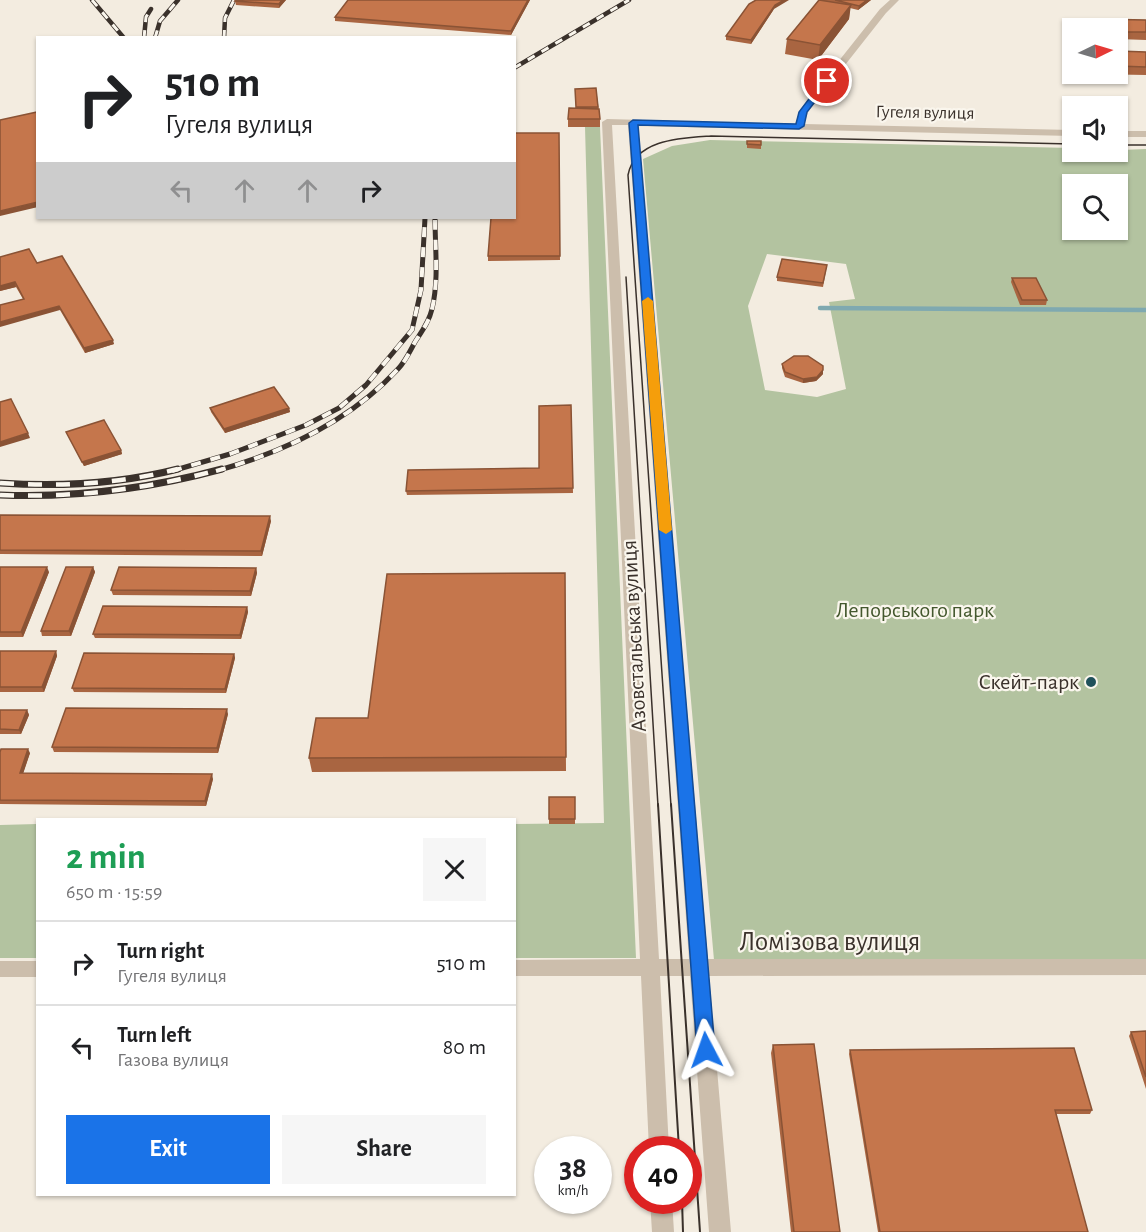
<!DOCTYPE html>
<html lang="en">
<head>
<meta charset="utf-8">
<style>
  body { margin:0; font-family:"Alegreya Sans",sans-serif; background:#f6f6f6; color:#202124; height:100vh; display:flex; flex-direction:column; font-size:22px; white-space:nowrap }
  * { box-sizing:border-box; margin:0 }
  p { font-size:20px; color:#757577 }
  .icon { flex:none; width:33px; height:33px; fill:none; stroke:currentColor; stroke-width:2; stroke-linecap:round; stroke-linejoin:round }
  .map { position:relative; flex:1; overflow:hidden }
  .side { position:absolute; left:36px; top:818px; width:480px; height:378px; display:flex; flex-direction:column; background:#fff; border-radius:0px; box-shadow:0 2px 4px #0004 }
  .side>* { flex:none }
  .top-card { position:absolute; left:36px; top:36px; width:480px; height:183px; border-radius:0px; box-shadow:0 2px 4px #0004; background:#fff; color:#202124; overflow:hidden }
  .needle { width:39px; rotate:85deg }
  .tools { position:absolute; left:1062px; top:18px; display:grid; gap:12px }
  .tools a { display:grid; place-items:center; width:66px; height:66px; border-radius:0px; background:#fff; box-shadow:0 2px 4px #0004; font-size:30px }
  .speed { position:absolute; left:534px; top:1136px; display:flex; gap:12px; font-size:30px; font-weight:700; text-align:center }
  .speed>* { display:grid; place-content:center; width:78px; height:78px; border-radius:50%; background:#fff; box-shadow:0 2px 4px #0004; line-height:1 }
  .speed small { font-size:15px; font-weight:400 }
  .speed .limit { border:9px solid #d22; background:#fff; color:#111 }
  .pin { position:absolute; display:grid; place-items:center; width:51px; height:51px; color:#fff; margin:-26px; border:3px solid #fff; border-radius:50%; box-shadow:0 2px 6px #0007 }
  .me { position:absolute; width:66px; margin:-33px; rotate:356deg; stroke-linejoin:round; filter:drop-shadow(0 0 4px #0008) }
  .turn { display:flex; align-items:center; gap:21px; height:126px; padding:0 30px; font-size:27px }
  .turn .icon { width:78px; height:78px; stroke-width:2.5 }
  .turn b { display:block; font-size:42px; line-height:51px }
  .lanes { display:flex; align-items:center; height:57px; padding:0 30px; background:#0003; justify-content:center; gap:30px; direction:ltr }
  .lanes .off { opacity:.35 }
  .round { display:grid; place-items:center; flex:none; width:63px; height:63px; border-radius:0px; background:#f6f6f6 }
  .overview { display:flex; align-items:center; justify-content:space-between; height:102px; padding:0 30px }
  h1 { font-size:36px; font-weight:700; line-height:45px; color:#1e9e55 }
  .cta { display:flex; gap:12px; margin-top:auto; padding:12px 30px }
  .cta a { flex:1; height:69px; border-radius:0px; background:#1a73e8; color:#fff; font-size:24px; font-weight:700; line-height:69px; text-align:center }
  .cta a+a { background:#f6f6f6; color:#202124 }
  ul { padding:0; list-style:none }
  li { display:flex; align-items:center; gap:18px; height:84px; padding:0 30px; border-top:2px solid #e0e0e0 }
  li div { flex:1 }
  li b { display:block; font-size:22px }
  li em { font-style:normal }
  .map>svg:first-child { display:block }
  .green { fill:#b3c3a0; fill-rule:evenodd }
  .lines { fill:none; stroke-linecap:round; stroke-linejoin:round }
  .stream { stroke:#7fa9b0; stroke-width:4.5 }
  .minor { fill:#ccbeac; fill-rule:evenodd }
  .tram-far1 { stroke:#3a312b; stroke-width:1.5 }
  .tram { stroke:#3a312b; stroke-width:2 }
  .rail-far2-casing { stroke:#3a312b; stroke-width:4.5 }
  .rail-far1-casing { stroke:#3a312b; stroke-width:5 }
  .rail-casing { stroke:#3a312b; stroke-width:7 }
  .rail-far2 { stroke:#faf6ed; stroke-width:3; stroke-dasharray:8; stroke-linecap:butt }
  .rail-far1 { stroke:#faf6ed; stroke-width:4; stroke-dasharray:10; stroke-linecap:butt }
  .rail { stroke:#faf6ed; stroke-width:4.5; stroke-dasharray:14; stroke-linecap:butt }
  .wall { fill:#a96541 }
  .shaded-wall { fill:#8a5335 }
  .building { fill:#c5764c; stroke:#8a5335; stroke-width:1.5 }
  .route { fill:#1a73e8; stroke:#114b97; stroke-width:1.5 }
  .slow { fill:#f59e0b }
  .poi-dot { fill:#20515b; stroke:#faf6ed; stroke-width:2 }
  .labels { text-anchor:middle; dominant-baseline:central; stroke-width:4.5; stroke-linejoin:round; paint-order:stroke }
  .far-street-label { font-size:18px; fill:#3a312b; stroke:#faf6ed }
  .park-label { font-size:22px; fill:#44582e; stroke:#faf6ed }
  .street-label { font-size:22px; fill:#3a312b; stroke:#faf6ed }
  .poi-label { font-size:22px; fill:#3a312b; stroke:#faf6ed; text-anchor:end }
  .near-street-label { font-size:27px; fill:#3a312b; stroke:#faf6ed }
</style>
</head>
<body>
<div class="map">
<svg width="1146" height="1232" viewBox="0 0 1146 1232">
  <rect width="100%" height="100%" fill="#f3ece0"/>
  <!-- green -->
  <path class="green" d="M585,127H600L636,958H515L514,824L604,823Z
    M710,140L1072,148V152L1146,149V959L714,960L643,159L672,146ZM1072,184H1118V230H1072ZM767,254L846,264L855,299L829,302L846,389L817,397L765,390L748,306Z
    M37,824V958H0V825Z"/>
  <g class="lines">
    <!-- stream -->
    <path class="stream" d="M820,308L1146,310"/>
    <!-- minor -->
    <path class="minor" d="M890,0H899L886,13L808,112L804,124L1072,130V136L638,126L708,959H1146V975L709,976L731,1232H709L690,976H660L669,1149H649L641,976H514V960L640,959L602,122L607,119L795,124L800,110L880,9ZM612,125H628L689,959H659Z
      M1118,131H1146V137H1118Z
      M0,961H38V977H0Z
      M650,1200H672L674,1232H652Z"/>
    <!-- tram-far1 -->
    <path class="tram-far1" d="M1118,145H1146
      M626,277L658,806
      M671,806L628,175C635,139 681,138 711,136L1072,144"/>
    <!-- tram -->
    <path class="tram" d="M658,804L679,1149
      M671,804L700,1232
      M682,1200L683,1232"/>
    <!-- rail-far2 casing -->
    <g class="rail-far2-casing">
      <path id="rail-far2" d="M92,0L124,38
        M144,38L146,17L151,9
        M155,38L160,21L178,0
        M224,38L225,18L234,0
        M514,68L629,0"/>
    </g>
    <!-- rail-far1 casing -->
    <g class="rail-far1-casing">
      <path id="rail-far1" d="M172,471L230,454L306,425L339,408L366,385L412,330L421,290L425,218
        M216,471C284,452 350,421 398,369C405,362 410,351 415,342C422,331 429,322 432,309C439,280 435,248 435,218"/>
    </g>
    <!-- rail casing -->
    <g class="rail-casing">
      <path id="rail" d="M0,483C60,487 119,484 178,469
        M0,495C76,498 148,489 222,469"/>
    </g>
    <!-- rail-far2 -->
    <use href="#rail-far2" class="rail-far2"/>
    <!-- rail-far1 -->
    <use href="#rail-far1" class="rail-far1"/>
    <!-- rail -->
    <use href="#rail" class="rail"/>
  </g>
  <!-- wall -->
  <path class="wall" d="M236,0H286L279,8L236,5L235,1Z
    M348,0H530L511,35L335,21V17Z
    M819,0H871L858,10L850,8L849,19L818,60L785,54L787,39Z
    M774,9L751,44L726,40V36Z
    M1094,19L1146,20V40L1118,39V28H1093L1092,27Z
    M1118,51L1146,52V75L1090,74H1118Z
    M596,88L600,119V127H568V119L576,108L575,89Z
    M559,133L560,260L488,261V256Z
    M747,141L761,145V149L747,148Z
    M0,257L37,263L114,344L85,353L60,310L23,299L16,287L0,291Z
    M827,265L823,287L777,281V277Z
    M1012,278L1047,300L1046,305H1020L1011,282Z
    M782,364L823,374L816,381L803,383L785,377L782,368Z
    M571,405L573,493L407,495L406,491L539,468Z
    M210,408H289L290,412L225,433L211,412Z
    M66,432L121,450L122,454L84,466Z
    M0,515L271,521L262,556L0,554Z
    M0,567L49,572L23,637H0Z
    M93,567L95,572L71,636H42L41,631Z
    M256,568L257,573L251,596L113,595L111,590Z
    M565,573L566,771L312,772L309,758L368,718Z
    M247,607L248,612L241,639L95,638L93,634Z
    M0,651H56L57,656L44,692H0Z
    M234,654L235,658L226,693L74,692L72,688Z
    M0,710H27L29,715L21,734H0Z
    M228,714L218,753L54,752L52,747Z
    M0,752L30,753L23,773L213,779L206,806L0,804Z
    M549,797H575V824H549Z
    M1146,1031V1089L1129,1036L1131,1032Z
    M773,1045L840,1232H791L771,1053Z
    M850,1050L1092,1110L1090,1114H1056L1088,1232H878L849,1054Z"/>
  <!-- shaded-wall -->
  <path class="shaded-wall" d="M282,0H286L279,8V4Z
    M528,0H530L511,35V31Z
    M784,0H789L774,9L751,44V40L775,5Z
    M867,0H871L858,10L859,6Z
    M851,5L849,19L818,60L820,45Z
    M38,202V207L0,216V211Z
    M15,282L16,287L0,291V286Z
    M59,306L60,310L0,327V322Z
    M113,340L114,344L85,353L84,348Z
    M823,370V374L816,381L803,383V379Z
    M289,408L290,412L225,433L224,429Z
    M28,433L30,438L0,447V442Z
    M121,450L122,454L84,466L82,462Z
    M270,516L271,521L262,556L261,551Z
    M47,567L49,572L23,637L21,632Z
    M93,567L95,572L71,636L69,631Z
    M256,568L257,573L251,596L250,591Z
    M247,607L248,612L241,639L240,635Z
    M56,651L57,656L44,692L42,687Z
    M234,654L235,658L226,693L225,689Z
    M227,709L228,714L218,753L217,748Z
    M27,710L29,715L21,734L19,730Z
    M28,749L30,753L22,777L20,773Z
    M212,774L213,779L206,806L205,801Z"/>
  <!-- building -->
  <path class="building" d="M236,0H282L279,4L235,1Z
    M348,0H528L511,31L335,17Z
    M756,0H784L775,5L751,40L726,36L749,4Z
    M819,0L851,5L820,45L787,39Z
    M835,0H867L859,6Z
    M1094,19L1146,20V32H1118V28H1099Z
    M1118,51L1146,52V67L1118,66Z
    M596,88L598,107H576L575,89Z
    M569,108L599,109L600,119H568Z
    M37,112L38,202L0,211V120Z
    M514,133H559L560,256H488L491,218H514Z
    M747,141H761V145L747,144Z
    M29,249L37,263L62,256L113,340L84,348L59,306L0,322V305L24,299L15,282L0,286V257Z
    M782,259L827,265L823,283L777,277Z
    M1012,278H1036L1047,300H1022Z
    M794,356H808L823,366V370L817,377L803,379L785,372L782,364Z
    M274,387L289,408L224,429L210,408Z
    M11,399L28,433L0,442V402Z
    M571,405L573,488L406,491L408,470L539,468V406Z
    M104,420L121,450L82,462L66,432Z
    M0,515L270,516L261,551L0,550Z
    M0,567H47L21,632H0Z
    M66,567H93L69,631H41Z
    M119,567L256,568L250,591L111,590Z
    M565,573L566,757L309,758L316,718H368L387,574Z
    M103,606L247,607L240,635L93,634Z
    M0,651H56L42,687H0Z
    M84,653L234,654L225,689L72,688Z
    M66,708L227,709L217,748L52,747Z
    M0,710H27L19,730L0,729Z
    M1,749H28L20,773L212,774L205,801L0,800V752Z
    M549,797H575V819H549Z
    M1146,1031V1077L1131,1032Z
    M814,1044L840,1232H794L773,1045Z
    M1074,1048L1092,1110H1055L1088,1232H880L850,1050Z"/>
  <!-- route -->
  <path class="route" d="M824,79L831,81L807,112L804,126L799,129L638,125L715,1050L713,1056L706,1058L700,1056L697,1050L629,123L633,120L796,124L799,112Z"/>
  <!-- slow -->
  <path class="slow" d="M648,297L653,301L672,530L666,534L659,530L642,301Z"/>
  <!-- markers -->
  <circle class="poi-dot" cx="1091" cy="682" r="6"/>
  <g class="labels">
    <!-- far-street labels -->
    <g class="far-street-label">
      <text transform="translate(925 113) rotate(1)">Гугеля вулиця</text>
    </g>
    <!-- park labels -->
    <g class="park-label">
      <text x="915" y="610">Лепорського парк</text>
    </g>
    <!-- street labels -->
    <g class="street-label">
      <text transform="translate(634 636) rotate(-93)">Азовстальська вулиця</text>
    </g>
    <!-- poi labels -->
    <g class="poi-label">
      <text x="1079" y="682">Скейт-парк</text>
    </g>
    <!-- near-street labels -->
    <g class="near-street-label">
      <text x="830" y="941">Ломізова вулиця</text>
    </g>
  </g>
</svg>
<div class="tools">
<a><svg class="needle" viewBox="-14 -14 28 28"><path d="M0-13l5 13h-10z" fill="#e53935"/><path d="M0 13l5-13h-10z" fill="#757577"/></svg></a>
<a><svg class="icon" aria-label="sound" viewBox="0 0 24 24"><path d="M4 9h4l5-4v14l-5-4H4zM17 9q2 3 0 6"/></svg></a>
<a><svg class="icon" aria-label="search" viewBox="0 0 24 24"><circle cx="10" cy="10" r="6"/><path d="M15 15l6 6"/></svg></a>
</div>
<div class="speed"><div>38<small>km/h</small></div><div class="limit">40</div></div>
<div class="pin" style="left:827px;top:81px;background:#d93025"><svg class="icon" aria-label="arrive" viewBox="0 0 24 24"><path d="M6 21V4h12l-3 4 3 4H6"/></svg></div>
<svg class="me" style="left:706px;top:1050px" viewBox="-20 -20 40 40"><path d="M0-17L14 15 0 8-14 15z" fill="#1a73e8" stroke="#fff" stroke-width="4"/></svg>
<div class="top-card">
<div class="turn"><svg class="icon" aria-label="right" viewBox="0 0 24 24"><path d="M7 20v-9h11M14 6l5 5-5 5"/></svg><div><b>510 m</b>Гугеля вулиця</div></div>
<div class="lanes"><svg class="icon off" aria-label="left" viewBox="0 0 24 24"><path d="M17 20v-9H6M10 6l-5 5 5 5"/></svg><svg class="icon off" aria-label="ahead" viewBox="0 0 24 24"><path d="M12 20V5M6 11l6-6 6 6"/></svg><svg class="icon off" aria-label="ahead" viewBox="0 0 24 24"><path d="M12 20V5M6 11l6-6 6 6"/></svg><svg class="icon" aria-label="right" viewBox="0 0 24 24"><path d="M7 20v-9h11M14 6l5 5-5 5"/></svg></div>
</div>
<section class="side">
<div class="overview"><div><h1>2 min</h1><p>650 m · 15:59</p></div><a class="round"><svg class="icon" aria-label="close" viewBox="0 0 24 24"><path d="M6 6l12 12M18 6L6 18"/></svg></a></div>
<ul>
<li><svg class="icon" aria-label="right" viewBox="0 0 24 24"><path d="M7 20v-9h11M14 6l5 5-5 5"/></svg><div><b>Turn right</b><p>Гугеля вулиця</p></div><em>510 m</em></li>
<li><svg class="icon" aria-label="left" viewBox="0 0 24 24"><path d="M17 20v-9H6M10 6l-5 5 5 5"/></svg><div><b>Turn left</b><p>Газова вулиця</p></div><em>80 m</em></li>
</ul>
<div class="cta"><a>Exit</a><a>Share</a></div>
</section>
</div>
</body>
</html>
